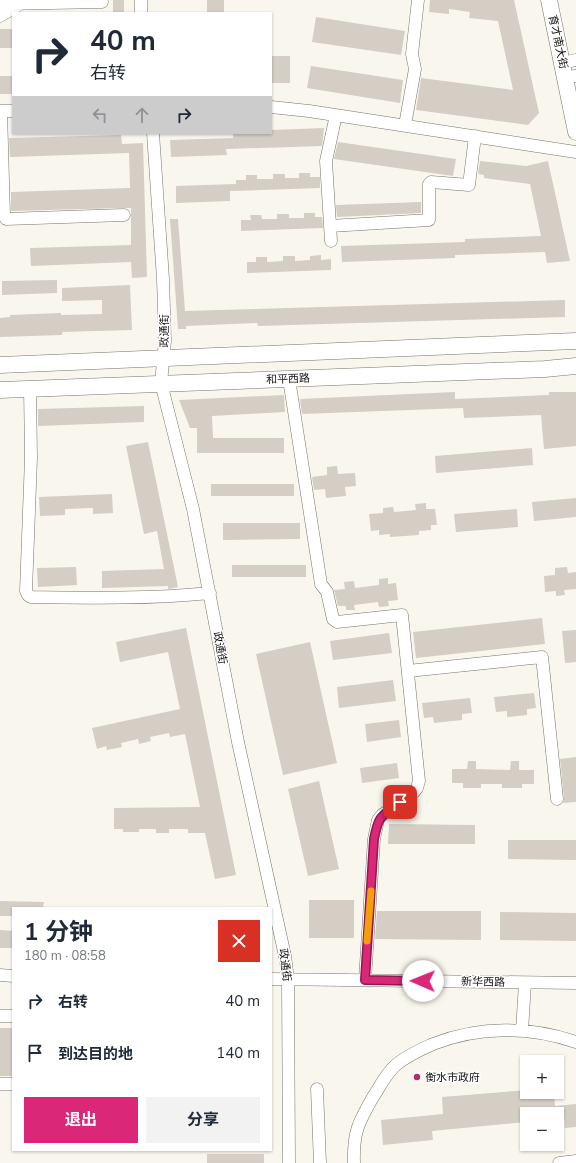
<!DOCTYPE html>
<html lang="zh">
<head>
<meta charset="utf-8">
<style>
  body { margin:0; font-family:"Nunito Sans","Noto Sans SC",sans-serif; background:#f2f2f3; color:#1f2937; height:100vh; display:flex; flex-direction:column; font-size:15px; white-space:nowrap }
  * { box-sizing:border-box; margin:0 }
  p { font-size:13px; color:#747a83 }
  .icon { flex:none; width:22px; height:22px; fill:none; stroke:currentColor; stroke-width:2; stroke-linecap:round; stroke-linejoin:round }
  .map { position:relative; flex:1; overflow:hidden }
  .sheet { position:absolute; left:12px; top:907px; width:260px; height:244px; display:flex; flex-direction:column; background:#fff; border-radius:0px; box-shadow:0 1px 3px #0004 }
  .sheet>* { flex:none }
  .hud { position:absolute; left:12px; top:12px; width:260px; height:122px; border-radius:0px; box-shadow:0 1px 3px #0004; background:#fff; color:#1f2937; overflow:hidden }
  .controls { position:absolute; left:520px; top:1055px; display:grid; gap:8px }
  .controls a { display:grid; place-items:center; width:44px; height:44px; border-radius:0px; background:#fff; box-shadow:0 1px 3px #0004; font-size:20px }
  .pin { position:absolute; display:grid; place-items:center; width:34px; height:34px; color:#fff; margin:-17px; border-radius:8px; box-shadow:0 2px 6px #0006 }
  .me { position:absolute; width:44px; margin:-22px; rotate:271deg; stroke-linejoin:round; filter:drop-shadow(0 0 3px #0008) }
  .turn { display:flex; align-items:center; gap:14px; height:84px; padding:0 12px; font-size:18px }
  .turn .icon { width:52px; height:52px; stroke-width:2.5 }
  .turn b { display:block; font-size:28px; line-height:34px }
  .lanes { display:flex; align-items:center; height:38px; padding:0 12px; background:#0003; justify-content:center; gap:20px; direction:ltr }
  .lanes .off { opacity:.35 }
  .round { display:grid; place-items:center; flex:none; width:42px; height:42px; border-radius:0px; background:#f2f2f3 }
  .head { display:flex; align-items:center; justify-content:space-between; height:68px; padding:0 12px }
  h1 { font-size:24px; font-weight:700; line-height:30px }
  .primary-button { display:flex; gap:8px; margin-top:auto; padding:8px 12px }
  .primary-button a { flex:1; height:46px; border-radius:0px; background:#db2777; color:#fff; font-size:16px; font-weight:700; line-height:46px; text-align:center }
  .primary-button a+a { background:#f2f2f3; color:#1f2937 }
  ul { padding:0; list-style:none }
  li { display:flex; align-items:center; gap:12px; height:52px; padding:0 12px }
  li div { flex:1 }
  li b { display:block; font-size:15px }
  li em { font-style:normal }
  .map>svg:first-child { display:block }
  .building { fill:#d4cec5 }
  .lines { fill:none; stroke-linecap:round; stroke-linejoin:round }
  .minor-casing { stroke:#76746b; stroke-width:13 }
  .major-casing { stroke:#76746b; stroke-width:17 }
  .minor { stroke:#fff; stroke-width:12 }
  .major { stroke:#fff; stroke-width:16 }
  .route-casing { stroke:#8e194d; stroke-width:10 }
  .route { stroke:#db2777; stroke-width:7 }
  .slow { stroke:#f59e0b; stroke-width:7 }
  .poi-dot { fill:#b12b70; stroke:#fff; stroke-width:1.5 }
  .labels { text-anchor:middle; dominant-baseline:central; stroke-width:3; stroke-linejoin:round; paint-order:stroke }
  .street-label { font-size:11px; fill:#12110e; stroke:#fff }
  .poi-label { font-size:11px; fill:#12110e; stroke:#fff; text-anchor:start }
</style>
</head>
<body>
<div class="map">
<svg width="576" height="1163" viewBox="0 0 576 1163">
  <rect width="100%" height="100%" fill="#f9f7ed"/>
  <!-- building -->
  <path class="building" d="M113,0H124V13H113Z
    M207,0H224V13H207Z
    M430,0H514L539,113L528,125L416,110L421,78L513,90L498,21L469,18L470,12L449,9V14L429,12Z
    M316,17L405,31L401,55L312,42Z
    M0,29H13V48H0Z
    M271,56H290V83H271Z
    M311,66L403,80L400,103L307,88Z
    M0,76H13V94H0Z
    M324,128L322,146L226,149L227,155L171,157L170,140L233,138V133H271V130Z
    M121,135L122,144L143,143L147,277L132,278L131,262L31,266L30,248L131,245V208H124L11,211V192L130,188L129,153L10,157L9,138Z
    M338,142L456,159L453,176L334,159Z
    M480,161L526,166L548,161L570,261L547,263L545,252L455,255V258L342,262L341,246L465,242V239L541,236L530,184L484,178V175L478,174Z
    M299,173H310V177H320V188L230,191V201L176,203V186L236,184V180H246V175H257V179H273V174H285V178H299Z
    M421,202V213L337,217L336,205Z
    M304,213H315V217H322L323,228L241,231V220H251L250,215H261L262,219H277V214H289V218H304Z
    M170,219H178L185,311L565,300V317L258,326L257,323L186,326V329H178Z
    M321,255V260L331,259V270L247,273V262H256V257H267V262L283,261V256H295V261L310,260V256Z
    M57,280V293L2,295V281Z
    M130,285L132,330L62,332V335L0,337V318L10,317V315L61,313V315L102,314V300L62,301V288Z
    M455,392V399L549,395V392H576V446L544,449L541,415L464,418L463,408L302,414L300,400V399Z
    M284,395L285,412L212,416L213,438H284V453H197V428H190L179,400Z
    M144,406V422L38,426V409Z
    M148,442L178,587L168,589V586L102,588V571L164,569L157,531L144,534L126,446Z
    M532,448L533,465L436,473L435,456Z
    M337,466L338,474L355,473L356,486L345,487L346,496L326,498L325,489L314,490L312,477L327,475V467Z
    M211,484H294V496H211Z
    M112,494L113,513L93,514V508L65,509V515L40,516L39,497Z
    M576,498V517L534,521L532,502Z
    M426,503V509H435L437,525H431V530L419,531V535L390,537V534L379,535V530L371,531L369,514L383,513V508L393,507L394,512L416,510L415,504Z
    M517,509L518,527L456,532L454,514Z
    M223,523H300V539L223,540Z
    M232,565H306V577H232Z
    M76,567L77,585L38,587L37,568Z
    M567,567L568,573L576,572V589L564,590L565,595L556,596V591L545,592L544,576L555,575V568Z
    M388,578V584L396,583L398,600L388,601L389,606L379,607L378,602L354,605L355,610H346V606H338L334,590L345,589L344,582L354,581L355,588L379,585V579Z
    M542,618L545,644L416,658L413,632Z
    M186,628L236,875L215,879L205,833H188V829H169V833H156V829H139V832H123V829H114V808L200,807L185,734L170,737L169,733L150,737L151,741L139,744L138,739L121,743L122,747L107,750L106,746L97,749L92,728L180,709L168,652L120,662L116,642Z
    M576,630V662L565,663L562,631Z
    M389,633L392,653L333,660L330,641Z
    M310,642L337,763L283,775L256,654Z
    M393,680L396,701L339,708L337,687Z
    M534,693L536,708L527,709V715L507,717V711L496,712L494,697Z
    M470,698L472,713L462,714V720L434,723L433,717L424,718L422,703Z
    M399,720L401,737L367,742L365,724Z
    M576,757V802L563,803L564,798L560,759Z
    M468,761H476V769L510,770L511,761H519V770H534V784H522V788H502V784H481V788H463V783H452V769H467Z
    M397,763L399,778L362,783L360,768Z
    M319,781L339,869L308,876L288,789Z
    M389,824L475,825V844H388Z
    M508,840H576V860L508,859Z
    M309,900H354V938H309Z
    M0,901L44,902L43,908H13V916H0Z
    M377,911H481V940L375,939Z
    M500,912L576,913V941L500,940Z
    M0,930L13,931V948H0Z
    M0,1028H13V1076H0Z
    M527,1090V1092H554L555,1106L576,1104V1127L565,1128L564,1114H527V1122L432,1131L433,1140L383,1145L381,1120L443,1114L442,1097Z
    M207,1154H264V1163H207Z"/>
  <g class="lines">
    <!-- minor casing -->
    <g class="minor-casing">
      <path id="minor" d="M141,0V13
        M0,4L102,2
        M0,16L20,4
        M571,61L576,60
        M574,76H576
        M271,107L309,111L576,152
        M0,111H13
        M1,111L4,216L6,219L124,215
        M405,125L415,69L412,54L418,0
        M153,133L163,279L165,341L161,383L193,509L238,742L285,956L288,979L289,1163
        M330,226L429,220V184L431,182L469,185L475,136
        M331,241L326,161L336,115
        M289,379L321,584L327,592L333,619L337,622L402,615L419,781L417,788L414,792L382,815L378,820L374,839L365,980
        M30,388L31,458L26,591L28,595L31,597C91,598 150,599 210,593
        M408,671L542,657L557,799
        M0,975L13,976
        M271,979L576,983
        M0,1016H13
        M522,1031L525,983
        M0,1084H13
        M317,1089L320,1163
        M354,1163C353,1133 358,1123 373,1097C380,1087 386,1073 396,1065C406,1056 420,1050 433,1044C479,1026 529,1026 576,1042
        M559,1163L576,1161"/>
    </g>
    <!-- major casing -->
    <g class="major-casing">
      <path id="major" d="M549,0L576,132
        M0,365L576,341
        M0,390L545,369L576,366"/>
    </g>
    <!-- minor -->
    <use href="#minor" class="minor"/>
    <!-- major -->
    <use href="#major" class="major"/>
  </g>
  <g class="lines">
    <!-- route casing -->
    <g class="route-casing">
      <path id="route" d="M400,802C381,817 379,814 374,839L365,980L423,981"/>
    </g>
    <!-- route -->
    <use href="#route" class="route"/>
    <!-- slow -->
    <path class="slow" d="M367,941L371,891"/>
  </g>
  <!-- markers -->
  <circle class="poi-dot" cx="417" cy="1077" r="4"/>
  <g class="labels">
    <!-- street labels -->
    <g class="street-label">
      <text transform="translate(558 42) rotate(78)">育才南大街</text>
      <text transform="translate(164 331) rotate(-90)">政通街</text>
      <text transform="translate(288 379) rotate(-2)">和平西路</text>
      <text transform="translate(220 648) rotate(79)">政通街</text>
      <text transform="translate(285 965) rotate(83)">政通街</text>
      <text transform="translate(483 982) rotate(1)">新华西路</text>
    </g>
    <!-- poi labels -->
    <g class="poi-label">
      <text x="425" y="1077">衡水市政府</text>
    </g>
  </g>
</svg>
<div class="controls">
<a>+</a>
<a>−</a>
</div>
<div class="pin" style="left:400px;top:802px;background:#d93025"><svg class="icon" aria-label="arrive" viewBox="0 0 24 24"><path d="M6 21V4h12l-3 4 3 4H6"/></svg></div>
<svg class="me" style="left:423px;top:981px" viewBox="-20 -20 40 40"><circle r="19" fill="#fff"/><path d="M0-13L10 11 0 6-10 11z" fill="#db2777"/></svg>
<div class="hud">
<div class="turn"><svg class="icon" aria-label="right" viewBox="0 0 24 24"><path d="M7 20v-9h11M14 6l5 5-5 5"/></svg><div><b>40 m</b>右转</div></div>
<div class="lanes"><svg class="icon off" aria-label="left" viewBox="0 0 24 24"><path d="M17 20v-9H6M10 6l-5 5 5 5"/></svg><svg class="icon off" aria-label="ahead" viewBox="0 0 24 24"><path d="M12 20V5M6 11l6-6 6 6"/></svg><svg class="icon" aria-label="right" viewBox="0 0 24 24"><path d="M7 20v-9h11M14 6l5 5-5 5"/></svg></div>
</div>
<section class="sheet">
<div class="head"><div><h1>1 分钟</h1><p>180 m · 08:58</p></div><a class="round" style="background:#d93025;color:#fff"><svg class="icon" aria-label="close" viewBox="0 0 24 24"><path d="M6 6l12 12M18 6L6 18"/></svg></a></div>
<ul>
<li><svg class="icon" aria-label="right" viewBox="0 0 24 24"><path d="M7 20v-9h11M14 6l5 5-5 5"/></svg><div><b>右转</b></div><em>40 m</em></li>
<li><svg class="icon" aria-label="arrive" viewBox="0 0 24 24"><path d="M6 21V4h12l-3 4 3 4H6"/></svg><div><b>到达目的地</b></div><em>140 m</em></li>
</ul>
<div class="primary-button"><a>退出</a><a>分享</a></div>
</section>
</div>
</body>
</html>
